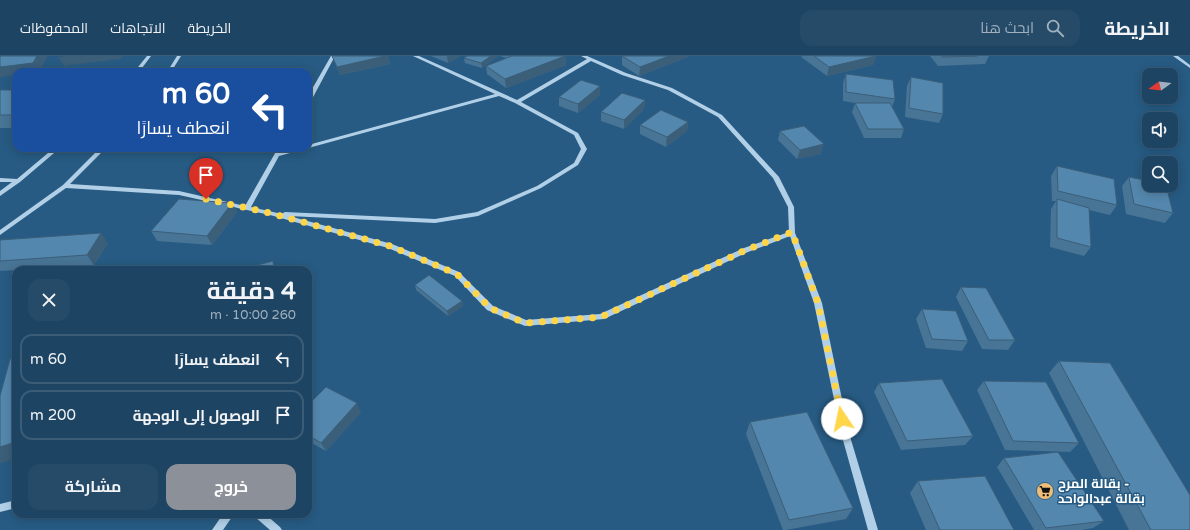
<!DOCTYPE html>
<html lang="ar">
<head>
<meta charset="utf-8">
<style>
  body { margin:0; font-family:"Varela Round",Cairo,sans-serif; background:#254b68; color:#f1f3f6; direction:rtl; height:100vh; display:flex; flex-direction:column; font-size:15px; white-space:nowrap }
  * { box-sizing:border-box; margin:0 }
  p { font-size:13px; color:#a0b0be }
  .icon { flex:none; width:22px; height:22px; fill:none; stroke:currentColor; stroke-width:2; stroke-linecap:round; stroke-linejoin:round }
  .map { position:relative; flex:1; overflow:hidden; direction:ltr }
  .panel { position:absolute; left:12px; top:210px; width:300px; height:252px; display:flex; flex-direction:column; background:#1d4462; border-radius:12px; box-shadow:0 2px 10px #0003,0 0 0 1px #3b5c77; direction:rtl }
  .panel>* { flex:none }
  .guide { position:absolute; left:12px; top:12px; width:300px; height:84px; border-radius:12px; box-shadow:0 2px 10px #0003,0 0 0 1px #3b5c77; direction:rtl; background:#1a4fa0; color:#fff; overflow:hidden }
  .needle { width:26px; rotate:255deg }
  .controls { position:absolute; left:1142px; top:12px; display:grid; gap:8px }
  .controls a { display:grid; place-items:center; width:36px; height:36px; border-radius:8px; background:#1d4462; box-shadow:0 2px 10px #0003,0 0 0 1px #3b5c77; font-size:20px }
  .pin { position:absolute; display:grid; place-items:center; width:34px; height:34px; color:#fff; margin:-41px -17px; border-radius:50% 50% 50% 0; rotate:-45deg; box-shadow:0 0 4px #0007 }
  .pin .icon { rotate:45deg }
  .me { position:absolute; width:44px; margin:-22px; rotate:349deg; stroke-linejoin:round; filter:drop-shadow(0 0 3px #0008) }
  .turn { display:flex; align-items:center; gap:14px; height:84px; padding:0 16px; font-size:18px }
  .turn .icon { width:52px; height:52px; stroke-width:2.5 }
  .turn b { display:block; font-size:28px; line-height:34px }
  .round { display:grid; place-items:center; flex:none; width:42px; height:42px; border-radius:12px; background:#254b68 }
  .summary { display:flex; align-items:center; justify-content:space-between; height:68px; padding:0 16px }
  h1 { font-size:24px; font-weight:700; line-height:30px }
  .action { display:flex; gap:8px; margin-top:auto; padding:8px 16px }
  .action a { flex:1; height:46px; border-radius:12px; background:#8c9099; color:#fff; font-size:16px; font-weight:700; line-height:46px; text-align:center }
  .action a+a { background:#254b68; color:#f1f3f6 }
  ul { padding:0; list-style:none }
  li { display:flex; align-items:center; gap:12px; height:50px; margin:0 8px 6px; padding:0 8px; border:2px solid #3b5c77; border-radius:12px }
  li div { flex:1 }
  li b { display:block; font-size:15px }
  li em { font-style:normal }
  header { display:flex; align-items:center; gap:24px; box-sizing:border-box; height:56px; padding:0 20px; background:#1d4462; border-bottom:1px solid #3b5c77 }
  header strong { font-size:19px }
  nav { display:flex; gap:22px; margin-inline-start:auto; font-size:14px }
  .search { width:280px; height:36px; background:#254b68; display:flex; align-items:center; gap:10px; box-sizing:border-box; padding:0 14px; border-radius:12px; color:#a0b0be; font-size:15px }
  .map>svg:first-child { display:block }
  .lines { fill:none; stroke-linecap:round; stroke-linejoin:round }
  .minor { fill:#b1d0e7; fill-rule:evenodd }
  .wall { fill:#487495 }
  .shaded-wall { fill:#3b5e79 }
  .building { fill:#5487ad; stroke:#3b5e79 }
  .route { stroke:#ffd54a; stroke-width:7; stroke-dasharray:0 12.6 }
  .labels { text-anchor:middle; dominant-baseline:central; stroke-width:3; stroke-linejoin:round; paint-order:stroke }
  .near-poi-label { font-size:13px; font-weight:bold; fill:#fff; stroke:#275b83; text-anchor:start }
</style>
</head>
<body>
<header>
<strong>الخريطة</strong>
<div class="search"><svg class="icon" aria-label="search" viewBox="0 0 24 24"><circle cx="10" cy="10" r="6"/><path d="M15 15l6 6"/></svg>ابحث هنا</div>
<nav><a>الخريطة</a><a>الاتجاهات</a><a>المحفوظات</a></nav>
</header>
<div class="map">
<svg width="1190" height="474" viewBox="0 0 1190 474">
  <rect width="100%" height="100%" fill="#275b83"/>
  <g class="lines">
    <!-- minor -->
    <path class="minor" d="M147,0H151L139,16H134Z
      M177,0H181L171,16H167Z
      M331,0H335L311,45L308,47V40Z
      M413,0H419L517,44L587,3L581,0H587L626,17L672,32L722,59L779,121L794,151L795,177L822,247L849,377L878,474H868L841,377L814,247L790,180L748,196L604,263L525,270L487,254L455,220L388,192L270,159L179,139L66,132L0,179V174L63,129L100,92H106L70,128L179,135L245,150L278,92H284L281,96L297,92H308V89L495,38ZM591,5L622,19L668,34L718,61L773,122L788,151L789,176L744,192L600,258L526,264L493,250L459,216L392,188L289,160L435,167L478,160L541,132L578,109L587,93L578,77L521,46ZM499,40L515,47L574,79L581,93L574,107L537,130L477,156L435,163L285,156L283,157L282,158L251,151L279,100Z
      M1173,0H1178L1190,9V12Z
      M54,92H60L20,126L0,140V135L12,126H0V122L17,123Z
      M16,444V452L0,456V448Z
      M223,458H234L223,474H212Z
      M253,458H265L280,471L282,474H270L255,461Z"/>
  </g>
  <!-- wall -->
  <path class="wall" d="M332,0H388L390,8L340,19Z
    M431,0H460L448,7Z
    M498,0L482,12L465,7L464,2Z
    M500,0H565L566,9L506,32L487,18L486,10L506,2Z
    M622,0H688V1L639,20L622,9Z
    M802,0H876L873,9L827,20L801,1Z
    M930,0H989L985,8L938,10Z
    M846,18L895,43L892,51L904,73L901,82H864L852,56L855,47H856L843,45V27Z
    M911,21L943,58L939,67L905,61L907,30Z
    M600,30V39L578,57L559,50V41Z
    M0,34H16V72H0Z
    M645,44L644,53L624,73L601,65V56Z
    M688,66L687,75L666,91L640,78V69Z
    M780,75L821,98L797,103L778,84Z
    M1057,110L1117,149L1110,159L1089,154L1091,191L1084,200L1050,191L1051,153L1056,145H1052L1051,120Z
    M1129,121L1173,157L1165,167L1126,158L1122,130Z
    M237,156L212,189L157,185L151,175Z
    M0,184L108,187L94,209L0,215Z
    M415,229L462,245L463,250L448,260L416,234Z
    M961,231L1015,284L1008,294L982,293L956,241Z
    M922,253L968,285L962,295L926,292L916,263Z
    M1059,305L1190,474H1129L1049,317Z
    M984,325L1079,387L1070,396L1005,394L977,334Z
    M879,327L973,380L965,389L901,394L874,336Z
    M308,349L361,356L326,395L308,385Z
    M750,366L853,452L846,463L786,474H783L746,378Z
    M1004,402L1104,465L1093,472L1081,474H1034L997,411Z
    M918,425L1014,474H926L910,437Z"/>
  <!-- shaded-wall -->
  <path class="shaded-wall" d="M37,0H48L39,16H16V19L0,21V11Z
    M66,0H123L121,3L64,10L58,1Z
    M385,0H388L390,8L340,19L337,11Z
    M447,0H460L448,7Z
    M491,0H498L482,12L481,7Z
    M565,0L566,9L506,32L505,23Z
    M669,0H688V1L639,20L640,11Z
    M876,0L873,9L827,20L829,11Z
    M600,30V39L578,57V48Z
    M645,44L644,53L624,73V64Z
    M688,66L687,75L666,91L667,81Z
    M824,88L821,98L797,103L800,94Z
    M232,147L237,156L212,189L207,180Z
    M101,177L108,187L94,209L87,199Z
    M273,205L277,214H274Z
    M462,245L463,250L448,260L447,255Z
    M357,347L361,356L326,395L321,387Z
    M16,386V403L1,407L0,406V391Z"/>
  <!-- building -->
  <path class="building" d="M0,0H37L33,7L0,11Z
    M332,0H385L337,11Z
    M467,0H491L481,7L464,2Z
    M512,0H565L505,23L486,10Z
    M622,0H669L640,11Z
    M814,0H876L829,11Z
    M941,0H977L942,1Z
    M300,13L299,16H261V15Z
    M846,18L893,24L895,43L846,36Z
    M911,21L943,27V58L909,52Z
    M581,24L600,30L578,48L559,41Z
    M0,34H16V59H0Z
    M622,37L645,44L624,64L601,56Z
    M855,47H890L904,73H868Z
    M661,54L688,66L667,81L640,69Z
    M804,70L824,88L800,94L780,75Z
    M1057,110L1114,123L1117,149L1058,135Z
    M1129,121L1149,125V129H1166L1173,157L1134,148Z
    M179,143L232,147L207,180L151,175Z
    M1057,143L1089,152L1091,191L1057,182Z
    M101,177L87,199L0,205V184Z
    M273,205L274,214H239Z
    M429,219L462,245L447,255L415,229Z
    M961,231L986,232L1015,284H989Z
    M922,253L956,255L968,285L932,283Z
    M16,302V386L0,391V340L10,303Z
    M1059,305L1110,307L1190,439V474H1151Z
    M942,323L973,380L907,385L879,327Z
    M984,325L1046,326L1079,387L1013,385Z
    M326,331L357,347L321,387L308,379V349Z
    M807,356L853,452L789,464L750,366Z
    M1058,396L1104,465L1046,472L1004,402Z
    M985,420L1014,474H940L918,425Z"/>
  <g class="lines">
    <!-- route -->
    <path class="route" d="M206,143L270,157L390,190L457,218L490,252L525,267L601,261L746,194L792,176L818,247L842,363"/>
  </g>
  <!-- icons -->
  <defs>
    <g id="supermarket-disc" transform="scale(0.9)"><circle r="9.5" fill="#efbd77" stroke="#275b83"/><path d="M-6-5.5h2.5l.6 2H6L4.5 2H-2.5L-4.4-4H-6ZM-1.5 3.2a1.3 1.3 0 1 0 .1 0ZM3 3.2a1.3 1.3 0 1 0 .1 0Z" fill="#111"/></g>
  </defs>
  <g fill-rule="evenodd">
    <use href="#supermarket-disc" x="1045" y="435"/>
  </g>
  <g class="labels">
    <!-- near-poi labels -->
    <g class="near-poi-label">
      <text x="1058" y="428">بقالة المرح -<tspan x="1058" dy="15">بقالة عبدالواحد</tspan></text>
    </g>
  </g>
</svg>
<div class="controls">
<a><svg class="needle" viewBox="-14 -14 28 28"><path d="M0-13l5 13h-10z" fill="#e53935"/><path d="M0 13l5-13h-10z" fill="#a0b0be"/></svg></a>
<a><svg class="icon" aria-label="sound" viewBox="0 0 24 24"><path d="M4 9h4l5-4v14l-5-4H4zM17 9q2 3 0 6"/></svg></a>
<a><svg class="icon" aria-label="search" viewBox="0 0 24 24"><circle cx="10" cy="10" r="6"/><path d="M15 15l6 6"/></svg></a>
</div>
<div class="pin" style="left:206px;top:143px;background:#d93025"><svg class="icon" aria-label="arrive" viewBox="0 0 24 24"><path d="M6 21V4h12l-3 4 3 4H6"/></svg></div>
<svg class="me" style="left:842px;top:363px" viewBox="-20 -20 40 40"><circle r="19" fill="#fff"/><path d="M0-13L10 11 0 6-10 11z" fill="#ffd54a"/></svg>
<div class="guide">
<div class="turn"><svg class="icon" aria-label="left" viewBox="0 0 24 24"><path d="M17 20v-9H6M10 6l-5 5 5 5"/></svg><div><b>60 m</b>انعطف يسارًا</div></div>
</div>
<section class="panel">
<div class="summary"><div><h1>4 دقيقة</h1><p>260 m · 10:00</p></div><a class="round"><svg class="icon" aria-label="close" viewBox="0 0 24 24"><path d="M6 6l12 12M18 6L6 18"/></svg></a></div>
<ul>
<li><svg class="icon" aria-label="left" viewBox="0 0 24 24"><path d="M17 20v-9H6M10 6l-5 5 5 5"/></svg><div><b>انعطف يسارًا</b></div><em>60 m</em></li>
<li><svg class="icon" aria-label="arrive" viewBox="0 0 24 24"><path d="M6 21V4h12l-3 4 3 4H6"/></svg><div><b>الوصول إلى الوجهة</b></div><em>200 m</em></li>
</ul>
<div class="action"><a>خروج</a><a>مشاركة</a></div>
</section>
</div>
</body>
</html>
